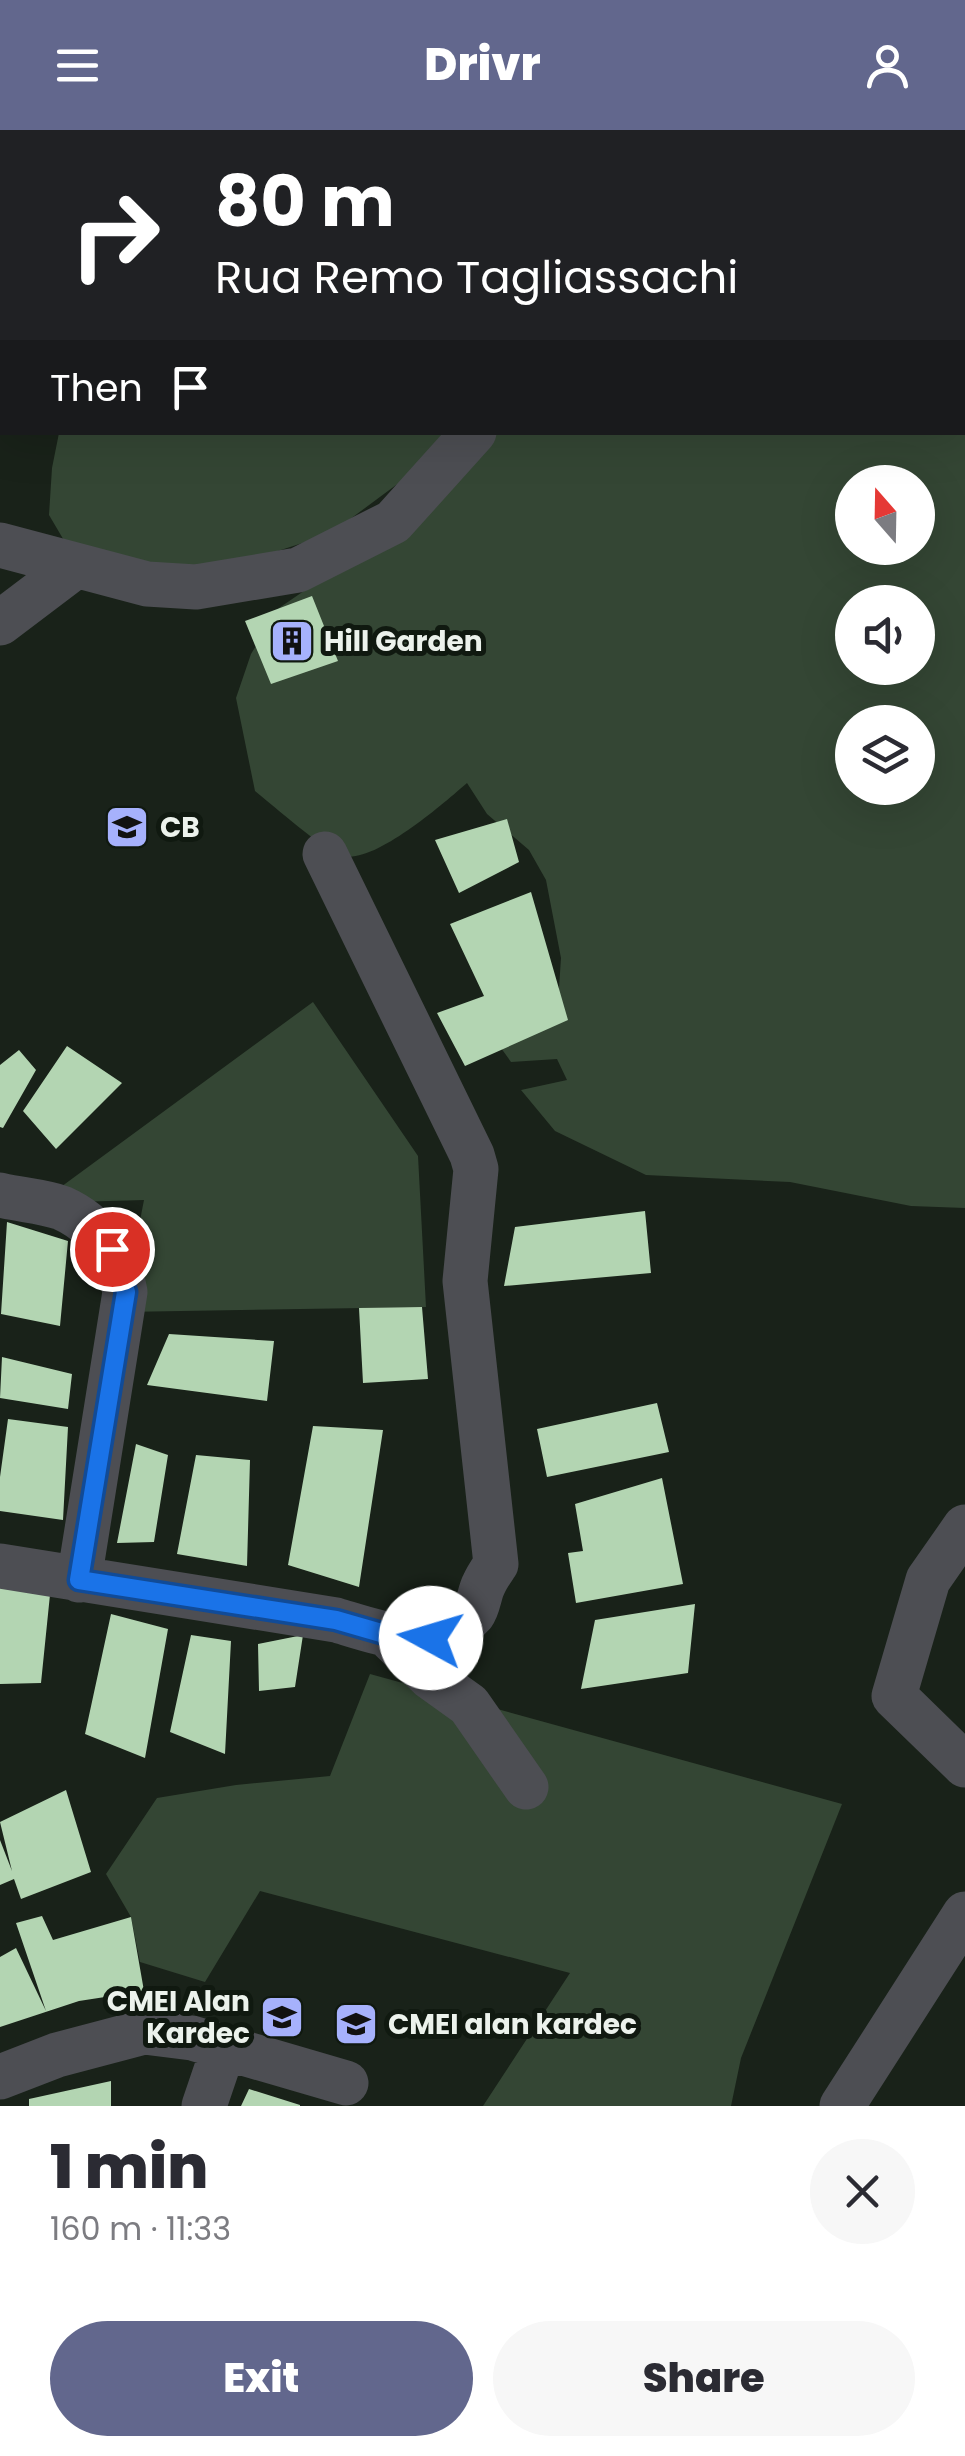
<!DOCTYPE html>
<html lang="en">
<head>
<meta charset="utf-8">
<style>
  body { margin:0; font-family:Poppins,sans-serif; background:#f7f7f7; color:#2b2b33; height:100vh; display:flex; flex-direction:column; font-size:38px; white-space:nowrap }
  * { box-sizing:border-box; margin:0 }
  p { font-size:32px; color:#7c7c81 }
  .icon { flex:none; width:55px; height:55px; fill:none; stroke:currentColor; stroke-width:2; stroke-linecap:round; stroke-linejoin:round }
  .map { position:relative; height:1976px; overflow:hidden }
  .sheet { display:flex; flex-direction:column; background:#fff; flex:1 }
  .sheet>* { flex:none }
  .hud { position:absolute; left:0px; top:0px; width:965px; height:305px; box-shadow:0 10px 40px #0002; background:#202124; color:#fff; overflow:hidden }
  .needle { width:65px; rotate:340deg }
  .fabs { position:absolute; left:835px; top:335px; display:grid; gap:20px }
  .fabs a { display:grid; place-items:center; width:100px; height:100px; border-radius:50%; background:#fff; box-shadow:0 10px 40px #0002; font-size:50px }
  .pin { position:absolute; display:grid; place-items:center; width:85px; height:85px; color:#fff; margin:-42px; border:5px solid #fff; border-radius:50%; box-shadow:0 2px 10px #0007 }
  .me { position:absolute; width:110px; margin:-55px; rotate:276deg; stroke-linejoin:round; filter:drop-shadow(0 0 8px #0008) }
  .turn { display:flex; align-items:center; gap:35px; height:210px; padding:0 50px; font-size:45px }
  .turn .icon { width:130px; height:130px; stroke-width:2.5 }
  .turn b { display:block; font-size:70px; line-height:85px }
  .then { display:flex; align-items:center; height:95px; padding:0 50px; background:#0003; gap:20px; font-size:38px }
  .round { display:grid; place-items:center; flex:none; width:105px; height:105px; border-radius:52px; background:#f7f7f7 }
  .summary { display:flex; align-items:center; justify-content:space-between; height:170px; padding:0 50px }
  h1 { font-size:60px; font-weight:800; line-height:75px }
  .cta { display:flex; gap:20px; margin-top:auto; padding:20px 50px }
  .cta a { flex:1; height:115px; border-radius:60px; background:#62678d; color:#fff; font-size:40px; font-weight:800; line-height:115px; text-align:center }
  .cta a+a { background:#f7f7f7; color:#2b2b33 }
  header { display:flex; justify-content:space-between; align-items:center; height:130px; padding:0 50px; background:#62678d; color:#fff; font-size:45px; font-weight:800 }
  .map>svg:first-child { display:block }
  .green { fill:#344634; fill-rule:evenodd }
  .building { fill:#b3d5b2 }
  .lines { fill:none; stroke-linecap:round; stroke-linejoin:round }
  .minor { stroke:#4d4e53; stroke-width:45 }
  .route-casing { stroke:#114b97; stroke-width:25 }
  .route { stroke:#1a73e8; stroke-width:18 }
  .labels { text-anchor:middle; dominant-baseline:central; stroke-width:10; stroke-linejoin:round; paint-order:stroke }
  .poi-label { font-size:28px; font-weight:bold; fill:#ecf2ec; stroke:#101910; text-anchor:start }
</style>
</head>
<body>
<header><svg class="icon" aria-label="menu" viewBox="0 0 24 24"><path d="M4 6h16M4 12h16M4 18h16"/></svg>Drivr<svg class="icon" aria-label="person" viewBox="0 0 24 24"><circle cx="12" cy="8" r="4"/><path d="M4 21q1-7 8-7t8 7"/></svg></header>
<div class="map">
<svg width="965" height="1976" viewBox="0 0 965 1976">
  <rect width="100%" height="100%" fill="#192219"/>
  <!-- green -->
  <path class="green" d="M565,0H965V1078L911,1076L790,1052L646,1045L555,1001L521,960L567,950L557,929L511,932L501,918L559,858L561,828L546,750L529,720L487,684L467,653C443,674 374,734 343,726C324,721 274,676 255,661L236,568L251,524L279,478L383,407L423,335L330,404L253,429L175,446L72,424L49,385L52,338L59,303L962,302V2H563ZM852,352H918V418H852ZM852,472H918V538H852ZM852,592H918V658H852Z
    M313,872L418,1026L426,1177L122,1182L144,1070L39,1073Z
    M370,1544L842,1674L741,1928L731,1976H483L570,1843L260,1761L205,1852L140,1832L131,1787L106,1744L157,1668L236,1655L330,1646Z"/>
  <!-- building -->
  <path class="building" d="M312,466L338,531L271,554L245,491Z
    M507,689L519,732L459,763L435,710Z
    M531,762L568,890L465,936L437,883L484,866L450,794Z
    M67,916L122,953L56,1019L23,981Z
    M19,920L36,940L3,998L0,997V935Z
    M645,1081L651,1143L504,1156L515,1097Z
    M7,1092L68,1111L60,1196L1,1184Z
    M422,1177L428,1249L363,1253L359,1178Z
    M169,1204L274,1211L267,1271L147,1255Z
    M2,1227L72,1244L68,1279L0,1268Z
    M657,1273L669,1322L547,1347L537,1299Z
    M8,1289L68,1297L63,1390L0,1381V1347Z
    M313,1296L383,1300L359,1457L288,1435Z
    M136,1314L168,1325L154,1412L117,1413Z
    M196,1325L250,1330L247,1436L177,1424Z
    M662,1348L683,1454L576,1473L568,1423L583,1421L575,1374Z
    M52,1445L41,1553L0,1554V1457Z
    M695,1474L688,1543L581,1559L595,1490Z
    M111,1484L168,1499L145,1628L85,1604Z
    M191,1505L231,1511L225,1624L170,1602Z
    M303,1505L295,1557L259,1561L258,1514Z
    M66,1660L91,1742L21,1769L14,1749L0,1755V1710L12,1741L0,1692Z
    M42,1786L53,1810L131,1787L144,1861L79,1871L0,1897V1827L16,1818L46,1881L16,1793Z
    M111,1951V1976H29V1969Z
    M249,1959L300,1975V1976H241Z"/>
  <g class="lines">
    <!-- minor -->
    <path class="minor" d="M962,159H965
      M0,415L147,454L196,457L298,440L393,392L474,302
      M0,493L74,437
      M0,1065C20,1070 43,1071 62,1078C98,1094 118,1125 125,1162L79,1450
      M965,1397L928,1450L894,1566L965,1635
      M0,1436L336,1490C380,1503 436,1525 473,1484C479,1476 479,1463 484,1454C487,1447 492,1440 496,1434L465,1151L476,1039L472,1025L325,724
      M387,1505L430,1547L469,1575L526,1657
      M0,1947L57,1925L144,1902L192,1908L346,1953
      M204,1976L224,1917
      M842,1976L965,1784"/>
  </g>
  <g class="lines">
    <!-- route casing -->
    <g class="route-casing">
      <path id="route" d="M112,1119L126,1162L79,1450L336,1490L388,1505L431,1508"/>
    </g>
    <!-- route -->
    <use href="#route" class="route"/>
  </g>
  <!-- icons -->
  <defs>
    <g id="building-square" transform="scale(2.25)"><rect x="-9" y="-9" width="18" height="18" rx="4" fill="#a6b1fc" stroke="#101910"/><path d="M-4-6H4V6H1V3H-1V6H-4ZM-2.5-4.3h1.7v1.8h-1.7ZM.8-4.3h1.7v1.8H.8ZM-2.5-1h1.7V.8h-1.7ZM.8-1h1.7V.8H.8Z" fill="#111"/></g>
    <g id="school-square" transform="scale(2.25)"><rect x="-9" y="-9" width="18" height="18" rx="4" fill="#a6b1fc" stroke="#101910"/><path d="M0-5L7-2L0 1L-7-2ZM-4 1L0 2.5L4 1V4Q0 6-4 4Z" fill="#111"/></g>
  </defs>
  <g fill-rule="evenodd">
    <use href="#building-square" x="292" y="511"/>
    <use href="#school-square" x="127" y="697"/>
    <use href="#school-square" x="282" y="1887"/>
    <use href="#school-square" x="356" y="1894"/>
  </g>
  <g class="labels">
    <!-- poi labels -->
    <g class="poi-label">
      <text x="324" y="511">Hill Garden</text>
      <text x="160" y="697">CB</text>
      <text x="250" y="1871" text-anchor="end">CMEI Alan<tspan x="250" dy="32">Kardec</tspan></text>
      <text x="388" y="1894">CMEI alan kardec</text>
    </g>
  </g>
</svg>
<div class="fabs">
<a><svg class="needle" viewBox="-14 -14 28 28"><path d="M0-13l5 13h-10z" fill="#e53935"/><path d="M0 13l5-13h-10z" fill="#7c7c81"/></svg></a>
<a><svg class="icon" aria-label="sound" viewBox="0 0 24 24"><path d="M4 9h4l5-4v14l-5-4H4zM17 9q2 3 0 6"/></svg></a>
<a><svg class="icon" aria-label="layers" viewBox="0 0 24 24"><path d="M12 4l9 5-9 5-9-5zM3 14l9 5 9-5"/></svg></a>
</div>
<div class="pin" style="left:112px;top:1119px;background:#d93025"><svg class="icon" aria-label="arrive" viewBox="0 0 24 24"><path d="M6 21V4h12l-3 4 3 4H6"/></svg></div>
<svg class="me" style="left:431px;top:1508px" viewBox="-20 -20 40 40"><circle r="19" fill="#fff"/><path d="M0-13L10 11 0 6-10 11z" fill="#1a73e8"/></svg>
<div class="hud">
<div class="turn"><svg class="icon" aria-label="right" viewBox="0 0 24 24"><path d="M7 20v-9h11M14 6l5 5-5 5"/></svg><div><b>80 m</b>Rua Remo Tagliassachi</div></div>
<div class="then">Then<svg class="icon" aria-label="arrive" viewBox="0 0 24 24"><path d="M6 21V4h12l-3 4 3 4H6"/></svg></div>
</div>
</div>
<section class="sheet">
<div class="summary"><div><h1>1 min</h1><p>160 m · 11:33</p></div><a class="round"><svg class="icon" aria-label="close" viewBox="0 0 24 24"><path d="M6 6l12 12M18 6L6 18"/></svg></a></div>
<div class="cta"><a>Exit</a><a>Share</a></div>
</section>
</body>
</html>
